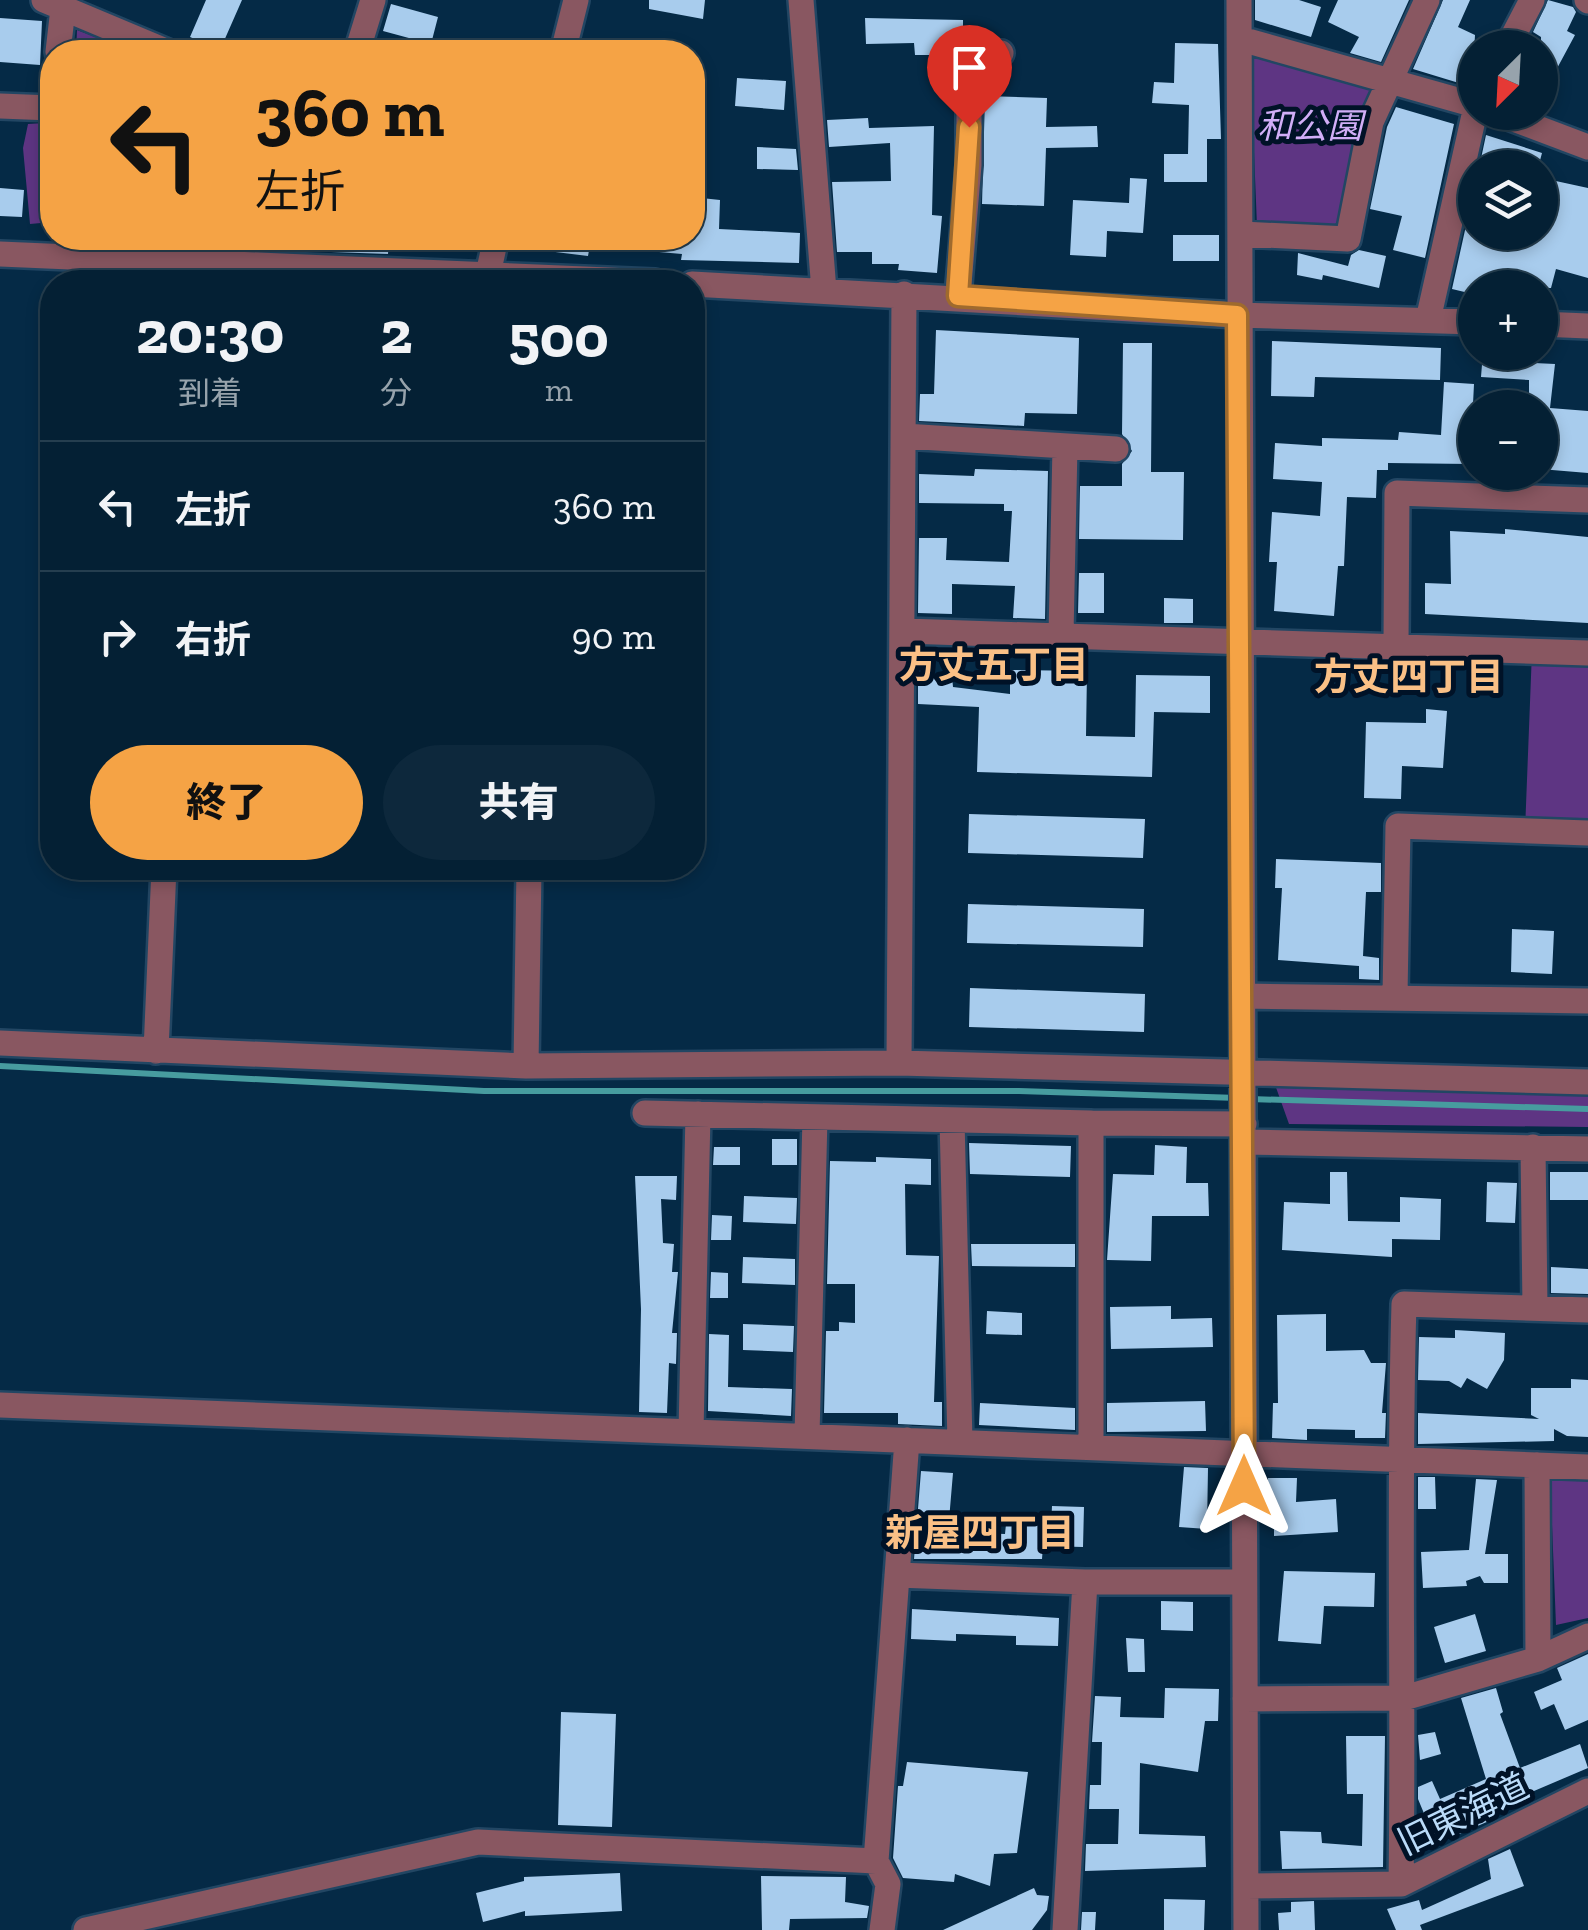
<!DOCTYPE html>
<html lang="ja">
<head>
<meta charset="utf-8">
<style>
  body { margin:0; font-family:"Zilla Slab","Noto Sans JP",serif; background:#0d283c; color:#f1f3f6; height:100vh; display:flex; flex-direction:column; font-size:38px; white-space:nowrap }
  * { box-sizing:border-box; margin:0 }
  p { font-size:32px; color:#97a3ac }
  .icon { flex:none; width:55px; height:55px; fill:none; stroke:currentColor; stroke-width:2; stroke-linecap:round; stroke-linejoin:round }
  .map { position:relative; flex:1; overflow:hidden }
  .panel { position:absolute; left:40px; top:270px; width:665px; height:610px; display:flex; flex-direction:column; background:#042034; border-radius:40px; box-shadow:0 5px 15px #0003,0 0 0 2px #253e4f }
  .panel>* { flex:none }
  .guide { position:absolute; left:40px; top:40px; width:665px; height:210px; border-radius:40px; box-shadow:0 5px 15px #0003,0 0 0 2px #253e4f; background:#f5a345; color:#111; overflow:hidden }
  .needle { width:65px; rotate:204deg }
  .fabs { position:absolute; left:1458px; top:30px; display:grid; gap:20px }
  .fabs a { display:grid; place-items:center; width:100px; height:100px; border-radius:50%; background:#042034; box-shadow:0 5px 15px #0003,0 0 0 2px #253e4f; font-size:50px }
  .pin { position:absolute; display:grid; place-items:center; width:85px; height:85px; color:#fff; margin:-102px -42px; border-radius:50% 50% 50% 0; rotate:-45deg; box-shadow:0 0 10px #0007 }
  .pin .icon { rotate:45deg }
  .me { position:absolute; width:110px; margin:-55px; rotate:0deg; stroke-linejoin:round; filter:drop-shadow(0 0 8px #0008) }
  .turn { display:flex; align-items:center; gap:35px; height:210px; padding:0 50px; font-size:45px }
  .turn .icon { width:130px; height:130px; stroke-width:2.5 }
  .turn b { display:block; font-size:70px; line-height:85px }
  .eta { display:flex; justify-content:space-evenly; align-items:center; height:170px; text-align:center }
  .eta b { font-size:60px; font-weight:800; line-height:70px }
  .action { display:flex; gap:20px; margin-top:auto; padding:20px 50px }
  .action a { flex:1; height:115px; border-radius:60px; background:#f5a345; color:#111; font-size:40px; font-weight:800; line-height:115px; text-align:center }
  .action a+a { background:#0d283c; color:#f1f3f6 }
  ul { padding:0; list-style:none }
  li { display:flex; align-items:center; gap:30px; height:130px; padding:0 50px; border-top:2px solid #253e4f }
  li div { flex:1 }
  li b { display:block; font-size:38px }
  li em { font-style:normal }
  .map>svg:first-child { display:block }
  .green { fill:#5e3583 }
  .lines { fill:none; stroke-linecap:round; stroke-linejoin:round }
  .stream { stroke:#479c9f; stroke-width:6 }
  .building { fill:#a8cced }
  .minor-casing { stroke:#224663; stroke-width:30 }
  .minor { stroke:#895761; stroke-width:25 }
  .route-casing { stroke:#9f6a2d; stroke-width:25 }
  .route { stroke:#f5a345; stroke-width:18 }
  .labels { text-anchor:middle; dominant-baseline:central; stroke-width:10; stroke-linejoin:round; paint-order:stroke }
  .park-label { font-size:35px; font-style:italic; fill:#d1aef7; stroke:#001227 }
  .street-label { font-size:35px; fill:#badbf9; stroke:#001227 }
  .neighbourhood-label { font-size:38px; font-weight:bold; fill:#fac086; stroke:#001227 }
</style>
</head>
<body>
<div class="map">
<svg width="1588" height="1930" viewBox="0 0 1588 1930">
  <rect width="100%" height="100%" fill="#052a46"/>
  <!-- green -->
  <path class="green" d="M77,30L135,52H76Z
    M1250,54L1381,79L1342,230L1257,226Z
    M44,123L52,143V222L30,224L23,148L28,124Z
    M1532,651L1588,653V833L1525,831Z
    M1273,1079L1588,1092V1127L1289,1124Z
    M1550,1475H1588V1618L1556,1625Z"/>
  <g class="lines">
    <!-- stream -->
    <path class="stream" d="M0,1066L484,1091H1019L1238,1098
      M1250,1099L1588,1109"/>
  </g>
  <!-- building -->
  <path class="building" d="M206,0H242L220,50L190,37Z
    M649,0H705L703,19L649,9Z
    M1255,0H1299L1321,7L1311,37L1255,20Z
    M1338,0H1409L1381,62L1350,53L1359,37L1328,22Z
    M1443,0H1470L1458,27L1475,35L1472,87L1413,69Z
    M1548,0L1573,7L1576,12L1567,31L1575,35L1540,100L1541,37L1533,32Z
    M391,4L438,17L431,44L383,31Z
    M0,18L42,21L40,65L0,62Z
    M865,18L963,20V37L947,42V55H915L914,43L866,44Z
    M1175,43L1218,44L1221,139H1207V182H1164V154H1188L1189,105L1152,103L1154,82L1174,83Z
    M737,78L786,81L784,110L735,106Z
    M985,96L1047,98L1046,127L1097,126L1098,147L1046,148L1044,206L982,204Z
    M1396,107L1454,124L1425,258L1393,250L1402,216L1370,209L1387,127Z
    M868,118L869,128L934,126L932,215L942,216L937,273L898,270L899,264H872V252H837L832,182L891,181L890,143L829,147L827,120Z
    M1486,135L1542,153L1538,168H1479Z
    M757,147L796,149L798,170L757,169Z
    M1130,178L1147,179L1143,233L1107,231L1106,257L1070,255L1073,200L1129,203Z
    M1542,178L1588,188V278L1556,269L1551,288H1475L1473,294L1452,289L1475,185V232H1540Z
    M0,188L24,190L22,217L0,216Z
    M692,197L720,200L719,229L800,233L799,263L681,260L682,254L636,250L637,238H692Z
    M1173,235H1219V261H1173Z
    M331,238H389L388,254L331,252Z
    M532,238L591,239L588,256L531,249Z
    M1359,250L1386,256L1379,288L1323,275L1322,280L1297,275L1298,253L1348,266L1351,255Z
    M936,330L1079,338L1077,414L1025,413L1024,426L919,421L920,394H934Z
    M1272,341L1441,348L1440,380L1315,377L1314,397L1271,396Z
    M1123,343H1152L1151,472H1184L1183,540L1079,539L1080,486H1122V464L1132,451L1122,434Z
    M1483,352H1515L1514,362L1555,364L1550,408L1588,411V473L1540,469V408H1529V380L1481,377Z
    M1444,382L1474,384L1470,464L1388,463V470H1377L1376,498L1347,497L1344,566H1338L1334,616L1274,611L1277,562H1269L1272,512L1320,516L1322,482L1273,479L1275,443L1322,446V438L1398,440L1399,432L1441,435Z
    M975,469L1048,471L1045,619L1013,618L1015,586L952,584V614L918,613L919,538H947L946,560L1009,562L1012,511H1004V504L919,503V474L974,476Z
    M1505,529L1588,537V623L1425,614V583L1451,584L1450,531L1505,534Z
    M1079,573H1104V613H1078Z
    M1164,598L1193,599V623H1164Z
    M1010,670L1087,671L1086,736L1135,737L1136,675L1210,676V713L1154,712L1152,777L977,772L979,707L918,704V676H952L953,687L1010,694Z
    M1426,709L1447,711L1443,768L1402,766L1401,799L1364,798L1366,722L1426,723Z
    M969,814L1145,819L1143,858L968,853Z
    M1276,859L1381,863V892H1366L1363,956L1379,958V980L1359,979V966L1278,960L1282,888H1275Z
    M968,904L1144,909L1143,947L967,943Z
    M1512,929L1554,931L1552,974L1511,972Z
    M970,988L1145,994L1144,1032L969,1027Z
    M772,1139H797V1165H772Z
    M969,1143L1071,1146L1070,1177L970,1174Z
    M1155,1145L1187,1147L1186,1183H1208L1209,1216H1152L1151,1261L1107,1260L1113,1174L1154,1175Z
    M714,1147H740V1165H713Z
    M876,1157L931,1159V1185L905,1184L906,1255L939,1256L934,1402H942V1426L898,1424V1413H824L826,1331H839V1322L855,1323V1284H827L830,1161L876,1162Z
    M1330,1172H1347L1348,1221L1400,1222V1197L1441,1199L1440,1240L1392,1239V1257L1282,1250L1284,1202L1330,1204Z
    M1550,1172H1588V1200H1550Z
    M635,1176H677L676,1200L661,1199L663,1243L674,1244L672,1272H678L672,1333H677L676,1364L669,1363L667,1413L639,1412L641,1309Z
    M1487,1182L1517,1183L1515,1223L1486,1222Z
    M744,1196L797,1198L796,1224L743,1222Z
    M712,1215L732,1216L731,1240H711Z
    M971,1244H1075V1267L972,1266Z
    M743,1257L795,1259V1285L742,1283Z
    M1551,1267L1588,1269V1294L1551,1293Z
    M711,1272L728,1273V1298H710Z
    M1171,1306V1319L1212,1318L1213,1347L1111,1349L1110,1307Z
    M987,1311L1022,1313V1335L986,1334Z
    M1326,1314V1351L1364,1350L1371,1363H1386L1382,1413H1386L1385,1438H1355V1430L1307,1429V1440L1272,1438L1273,1403H1278L1277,1315Z
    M743,1324L794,1326L793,1352L743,1350Z
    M1455,1330L1505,1333L1504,1360L1487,1389L1467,1378L1461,1388L1449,1381L1418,1380L1419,1337L1455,1338Z
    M709,1334L729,1335L728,1387L792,1389L791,1416L708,1411Z
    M1571,1379L1588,1380V1437L1567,1436L1554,1429V1441L1418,1444V1413L1539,1419L1531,1415V1388H1571Z
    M1205,1401L1206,1431L1107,1432V1403Z
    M980,1403L1075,1408V1430L979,1425Z
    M1184,1467L1208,1468L1207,1529L1179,1527Z
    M921,1471L953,1473L948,1532L1005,1534L1006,1524L1051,1526L1052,1506L1084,1507L1083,1547L1043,1546L1042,1559H914Z
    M1418,1477H1435L1436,1509H1418Z
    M1268,1478H1297L1296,1502L1336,1499L1338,1532L1274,1536V1520H1267Z
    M1476,1479L1497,1480L1485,1554H1508V1583H1484L1480,1576L1466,1581L1467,1586L1423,1588L1421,1552L1469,1550Z
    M1284,1571L1375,1573L1374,1607L1324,1606L1321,1644L1278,1641Z
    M1161,1601L1193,1602V1631L1161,1630Z
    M912,1609L1059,1618L1058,1646L1016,1645V1636L956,1634V1641L911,1639Z
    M1475,1614L1486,1651L1445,1663L1434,1627Z
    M1126,1638L1144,1639L1145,1672H1128Z
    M1588,1654V1720L1565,1730L1554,1704L1541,1710L1534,1692L1562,1680L1557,1668Z
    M1165,1688L1219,1689L1218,1721H1205L1198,1772L1140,1763L1139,1834L1205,1836L1206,1867L1085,1871L1086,1844H1118L1119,1809H1089L1090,1785H1101L1102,1742H1092L1095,1696L1121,1697L1120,1717L1164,1718Z
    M1496,1688L1503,1712L1500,1714L1520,1768L1580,1744L1588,1768L1494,1808L1498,1817L1448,1839L1445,1830L1433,1835L1418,1799V1787L1432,1781L1440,1799L1486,1779L1461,1698Z
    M561,1712L616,1714L612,1827L558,1825Z
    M1435,1732L1441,1754L1420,1760L1418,1735Z
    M1346,1736H1385L1383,1867L1282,1869L1280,1831L1321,1832L1322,1843L1362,1846L1363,1794H1347Z
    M907,1762L1028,1772L1017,1853L994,1854L990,1886L955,1874L954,1882L903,1878L893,1858L898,1786H903Z
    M1510,1849L1524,1886L1420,1925L1422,1930H1396L1387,1909L1419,1900L1422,1910L1491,1879L1488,1859Z
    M620,1873L622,1911L525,1916V1911L483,1922L476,1893L524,1881V1877Z
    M761,1876L846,1877L845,1902L869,1906L867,1918L790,1919L789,1930H762Z
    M1034,1888L1037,1895L1049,1896L1047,1910L1032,1930H943Z
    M1164,1899L1205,1900L1204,1930H1164Z
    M1314,1901L1315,1930H1279L1278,1913L1291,1912V1902Z
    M1082,1912H1096L1095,1930H1081Z"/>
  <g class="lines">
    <!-- minor casing -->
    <g class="minor-casing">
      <path id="minor" d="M44,0L168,52
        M801,0L824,291
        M1239,0L1246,1930
        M1587,0L1588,1
        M1241,39L1475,105
        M1507,48L1532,0
        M58,52L64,0
        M357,52L373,0
        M563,52L576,0
        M0,106L52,108
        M1495,112L1588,147
        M1242,234L1348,239L1371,122L1427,0
        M0,254L655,282
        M488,274L496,238
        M692,284L1237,315L1475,322
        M958,296L969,165V52L1001,53
        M1428,320L1475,111
        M1540,324L1588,326
        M904,436L1116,449
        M905,631L1588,653
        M1061,635L1065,446
        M1396,645L1397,493L1588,500
        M1395,995L1398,826L1588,833
        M1243,996L1588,1001
        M0,1043L526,1066L899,1063L1588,1082
        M156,1051L164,868
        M899,1063L904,294
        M526,1066L529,868
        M645,1113L1091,1123V1447
        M952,1120L960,1442
        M1091,1123L1244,1124
        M1244,1142L1588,1149
        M1533,1147L1535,1308
        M0,1405L1588,1467
        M691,1432L698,1114
        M807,1436L815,1117
        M1537,1465L1538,1659
        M897,1575L1085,1582L1065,1930
        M1085,1582H1244
        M1245,1699L1404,1698L1538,1659L1588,1636
        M876,1861L888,1884L882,1930
        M1401,1884C1404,1691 1398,1498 1404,1304L1588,1310
        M1246,1886L1401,1884L1588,1791
        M86,1930L478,1842L876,1861L907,1440"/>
    </g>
    <!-- minor -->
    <use href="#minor" class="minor"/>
  </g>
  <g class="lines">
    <!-- route casing -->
    <g class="route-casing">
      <path id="route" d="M969,127L958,296L1237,315L1244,1486"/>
    </g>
    <!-- route -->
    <use href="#route" class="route"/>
  </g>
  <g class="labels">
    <!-- park labels -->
    <g class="park-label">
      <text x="1310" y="126">和公園</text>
    </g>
    <!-- street labels -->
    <g class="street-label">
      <text transform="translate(1463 1814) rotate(-26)">旧東海道</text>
    </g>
    <!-- neighbourhood labels -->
    <g class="neighbourhood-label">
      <text x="994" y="665">方丈五丁目</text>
      <text x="1409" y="677">方丈四丁目</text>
      <text x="980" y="1533">新屋四丁目</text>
    </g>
  </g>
</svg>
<div class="fabs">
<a><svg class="needle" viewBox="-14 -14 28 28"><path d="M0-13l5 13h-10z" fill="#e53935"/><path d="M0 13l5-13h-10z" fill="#97a3ac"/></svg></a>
<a><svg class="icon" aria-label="layers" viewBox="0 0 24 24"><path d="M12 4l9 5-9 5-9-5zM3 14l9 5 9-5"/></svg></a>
<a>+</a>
<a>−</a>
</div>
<div class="pin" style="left:969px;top:127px;background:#d93025"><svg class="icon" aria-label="arrive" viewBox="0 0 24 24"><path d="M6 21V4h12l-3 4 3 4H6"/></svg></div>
<svg class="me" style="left:1244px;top:1486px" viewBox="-20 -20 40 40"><path d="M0-17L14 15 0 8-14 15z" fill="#f5a345" stroke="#fff" stroke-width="4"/></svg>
<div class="guide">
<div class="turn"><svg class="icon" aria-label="left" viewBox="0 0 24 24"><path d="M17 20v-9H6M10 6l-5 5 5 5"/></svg><div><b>360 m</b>左折</div></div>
</div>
<section class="panel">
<div class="eta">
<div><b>20:30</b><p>到着</p></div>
<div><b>2</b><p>分</p></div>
<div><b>500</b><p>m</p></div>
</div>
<ul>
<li><svg class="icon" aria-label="left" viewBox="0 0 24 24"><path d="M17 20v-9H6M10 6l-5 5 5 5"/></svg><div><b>左折</b></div><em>360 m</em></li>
<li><svg class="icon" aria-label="right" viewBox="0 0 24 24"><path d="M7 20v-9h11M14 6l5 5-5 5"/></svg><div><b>右折</b></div><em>90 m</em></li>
</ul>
<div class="action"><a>終了</a><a>共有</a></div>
</section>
</div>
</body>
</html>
